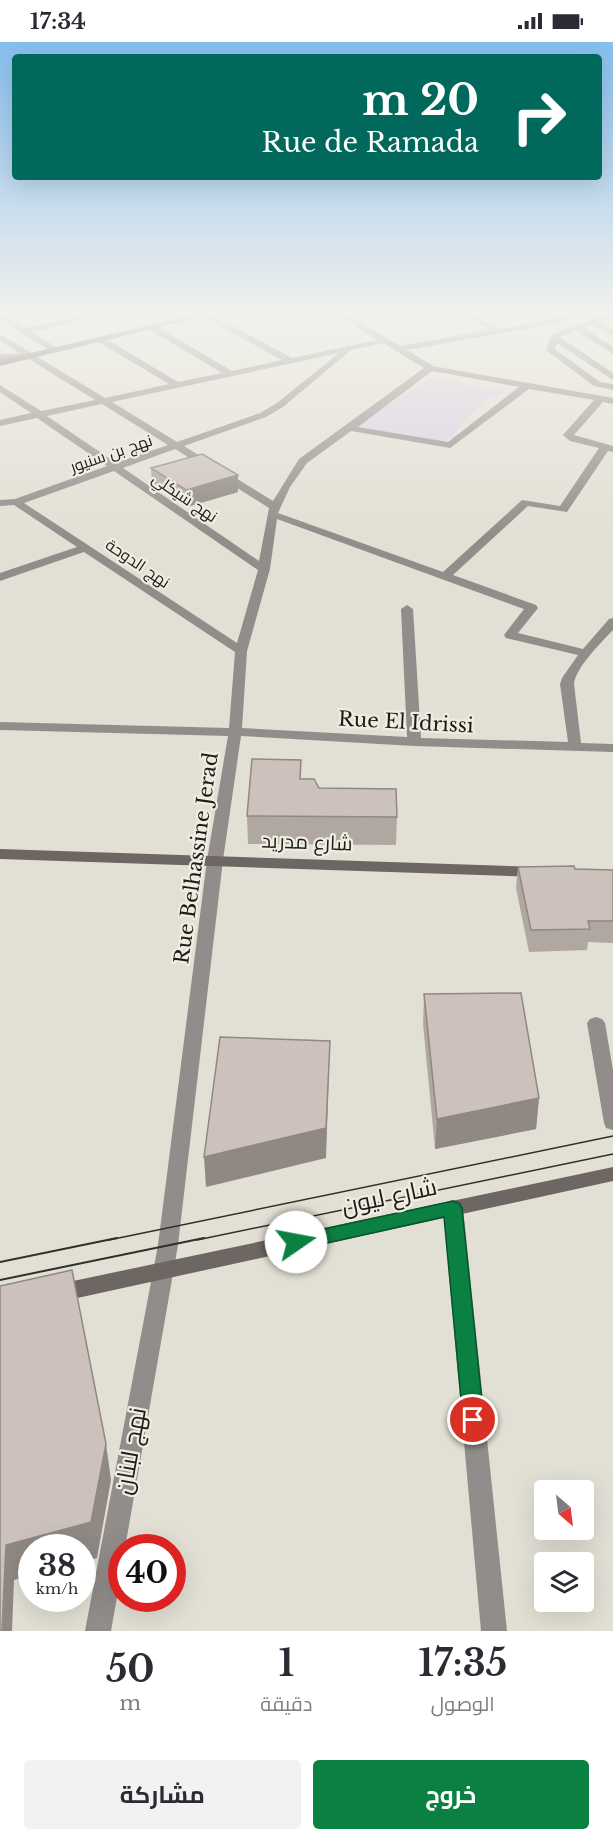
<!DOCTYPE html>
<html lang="ar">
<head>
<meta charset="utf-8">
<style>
  body { margin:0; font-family:"Libre Baskerville",Cairo,serif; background:#f2f2f3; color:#2b2b33; direction:rtl; height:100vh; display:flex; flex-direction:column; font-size:22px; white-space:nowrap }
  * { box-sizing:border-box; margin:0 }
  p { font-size:20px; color:#7c7c81 }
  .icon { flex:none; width:33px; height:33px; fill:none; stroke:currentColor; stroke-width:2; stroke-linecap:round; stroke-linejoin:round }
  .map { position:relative; height:1589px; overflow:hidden; direction:ltr }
  .drawer { display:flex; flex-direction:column; background:#fff; flex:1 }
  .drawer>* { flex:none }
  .banner { position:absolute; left:12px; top:12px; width:590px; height:126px; border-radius:6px; box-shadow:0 6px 24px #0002; direction:rtl; background:#00695c; color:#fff; overflow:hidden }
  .needle { width:39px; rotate:152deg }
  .controls { position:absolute; left:534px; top:1438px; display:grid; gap:12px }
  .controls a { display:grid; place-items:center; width:60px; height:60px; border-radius:6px; background:#fff; box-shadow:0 6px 24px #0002; font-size:30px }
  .speed { position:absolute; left:18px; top:1492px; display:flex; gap:12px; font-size:30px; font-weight:700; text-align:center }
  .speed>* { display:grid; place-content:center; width:78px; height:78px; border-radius:50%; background:#fff; box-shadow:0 6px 24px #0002; line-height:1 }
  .speed small { font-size:15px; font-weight:400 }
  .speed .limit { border:9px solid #d22; background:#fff; color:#111 }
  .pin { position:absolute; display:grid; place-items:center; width:51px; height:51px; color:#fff; margin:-26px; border:3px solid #fff; border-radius:50%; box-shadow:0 2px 6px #0007 }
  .me { position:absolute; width:66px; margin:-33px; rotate:78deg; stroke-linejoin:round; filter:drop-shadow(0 0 4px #0008) }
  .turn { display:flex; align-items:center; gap:21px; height:126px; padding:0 24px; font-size:27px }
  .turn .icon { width:78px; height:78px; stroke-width:2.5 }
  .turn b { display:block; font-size:42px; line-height:51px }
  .eta { display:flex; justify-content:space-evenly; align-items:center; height:102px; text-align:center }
  .eta b { font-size:36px; font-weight:700; line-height:42px }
  .cta { display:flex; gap:12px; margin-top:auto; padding:12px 24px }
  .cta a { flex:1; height:69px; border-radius:6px; background:#0b8043; color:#fff; font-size:24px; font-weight:700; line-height:69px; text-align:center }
  .cta a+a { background:#f2f2f3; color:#2b2b33 }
  .status { display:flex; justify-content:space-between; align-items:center; height:42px; padding:0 30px; background:#fff; direction:ltr }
  .status svg { height:16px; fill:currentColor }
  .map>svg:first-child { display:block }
  .commercial { fill:#ddd0e4 }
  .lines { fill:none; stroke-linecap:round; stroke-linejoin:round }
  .lane { fill:#928d8a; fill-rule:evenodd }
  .street { fill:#928d8a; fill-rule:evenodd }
  .secondary { fill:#6d6662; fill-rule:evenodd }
  .tram-far1 { stroke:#30302a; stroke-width:1.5 }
  .tram { stroke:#30302a; stroke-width:2 }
  .wall { fill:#b0a7a1 }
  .shaded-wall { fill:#908883 }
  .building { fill:#cdc2bb; stroke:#908883; stroke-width:1.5 }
  .route { fill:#0b8043; stroke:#07532c; stroke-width:1.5 }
  .labels { text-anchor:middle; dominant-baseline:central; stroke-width:4.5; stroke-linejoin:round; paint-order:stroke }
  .far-street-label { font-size:16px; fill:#1c1c17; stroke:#efede1 }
  .street-label { font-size:20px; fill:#1c1c17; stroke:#efede1 }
  .near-street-label { font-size:24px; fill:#1c1c17; stroke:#efede1 }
</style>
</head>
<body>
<div class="status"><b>17:34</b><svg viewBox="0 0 49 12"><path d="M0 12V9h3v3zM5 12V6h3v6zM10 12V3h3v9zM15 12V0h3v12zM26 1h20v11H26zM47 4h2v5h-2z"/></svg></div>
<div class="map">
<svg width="613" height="1589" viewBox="0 0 613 1589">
  <rect width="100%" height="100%" fill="#e2e0d4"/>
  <!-- commercial -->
  <path class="commercial" d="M430,336L507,350L486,357L444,402L356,384Z"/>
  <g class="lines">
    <!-- lane -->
    <path class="lane" d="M611,270H613V275L600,280L613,287V294L593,283L584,286L613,305V312L576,289L560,295L613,331V338L557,301L555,307L600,340L613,342V348L594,344L546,308L551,293Z"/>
    <!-- street -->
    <path class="street" d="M98,270H113L32,290L57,306V310L54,311L0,277V271L26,286Z
      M334,270H344L400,304L490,288L458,270C475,270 488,286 502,286C530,285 558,270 586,270L553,282L407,308L433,324L613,356V362L603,360L574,393L613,404V410L608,409L567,470L528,464L453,533L536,563L538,566L518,591L583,607L609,577L613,576V588C601,601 576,625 574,642L581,701L613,702V710L414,704L241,694L223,818L178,1203L125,1506H122V1527L111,1589H85L158,1203L207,818L228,694L0,688V680L229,686L235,610L84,510L0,539V531L77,505L14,463L0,464V458L15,457L107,424L37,376L0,384V378L31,371L0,350V343L41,369L95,358L29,317L0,318V312H21L0,299V292L105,356L169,342L97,299V295H103L178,340L222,331L150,288V284H156L232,329L282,318L203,275V271H209L292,316L377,298ZM383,301L424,326L299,417L273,459L184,404L266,375L283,365L351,308ZM339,311L277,361L260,371L177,400L112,360ZM432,329L519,345L448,400L358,385ZM529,347L594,358L563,393L570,399L599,406L560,464L522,458L443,530L278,471L290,445L307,421L351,389L450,406ZM102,362L168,403L116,421L47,374ZM175,407L269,466L259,519L123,426ZM114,429L258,528L237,601L24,461ZM277,477L524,567L504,593L506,596L578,613L562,636L560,642L568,700L421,696L413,567L407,563L401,567L407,695L242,686L247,609L270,527Z
      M596,975L602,977L605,981L613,1028V1088L606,1086L604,1081L587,981L590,977Z
      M453,1158L460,1160L463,1166L507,1589H481L443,1166L446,1160Z"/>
    <!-- secondary -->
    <path class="secondary" d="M207,270H222L0,324V318Z
      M0,807L538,825L546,830L538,835L0,817Z
      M613,1125V1139L59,1260L52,1257L49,1251L52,1245L59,1242Z"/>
    <!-- tram-far1 -->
    <path class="tram-far1" d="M109,1198L613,1094
      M197,1198L613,1112"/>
    <!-- tram -->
    <path class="tram" d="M0,1220L117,1196
      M0,1238L204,1196"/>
  </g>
  <!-- wall -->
  <path class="wall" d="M151,426L238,433V450L187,465L152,443Z
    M301,718V737L319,746L397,775L396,803L248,802L247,774Z
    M518,825L613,828V901L588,900L587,908L529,910L516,846Z
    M424,952L539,1056L536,1087L435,1107L423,982Z"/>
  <!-- shaded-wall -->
  <path class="shaded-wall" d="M238,433V450L187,465L186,448Z
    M330,999L326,1116L206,1145L204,1115Z
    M539,1056L536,1087L435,1107L437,1077Z
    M106,1402L111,1438L97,1516L82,1520V1506H32V1533L14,1538L12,1589H2L6,1503Z"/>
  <!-- building -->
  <path class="building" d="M202,412L238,433L186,448L151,426Z
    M252,717L301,718L300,737H314L319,746L396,747L397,775L247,774Z
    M574,824L575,827L613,828V879H588L590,887L531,888L518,825Z
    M521,951L539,1056L437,1077L424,952Z
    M220,995L330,999L326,1086L204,1115Z
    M72,1228L106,1402L91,1480L6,1503L2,1589H0V1244Z"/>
  <!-- sky -->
  <linearGradient id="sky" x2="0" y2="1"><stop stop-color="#86beef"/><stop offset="0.55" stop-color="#f2f1ec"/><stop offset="1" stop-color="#f2f1ec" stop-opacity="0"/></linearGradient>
  <rect width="613" height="493" fill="url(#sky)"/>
  <!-- route -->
  <path class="route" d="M453,1159L459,1161L462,1166L484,1378L481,1384L473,1387L466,1384L463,1378L444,1175L296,1208L289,1205L286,1200L289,1195L296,1193Z"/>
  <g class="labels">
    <!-- far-street labels -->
    <g class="far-street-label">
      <text transform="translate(111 411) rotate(-19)">نهج بن سنيور</text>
      <text transform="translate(185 455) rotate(34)">نهج شيكلي</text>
      <text transform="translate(138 521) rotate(34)">نهج الدوحة</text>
    </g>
    <!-- street labels -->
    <g class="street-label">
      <text transform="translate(406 680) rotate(3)">Rue El Idrissi</text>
      <text transform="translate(307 800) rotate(2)">شارع مدريد</text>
      <text transform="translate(196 816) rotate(-82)">Rue Belhassine Jerad</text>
    </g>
    <!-- near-street labels -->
    <g class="near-street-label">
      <text transform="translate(389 1154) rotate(-12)">شارع ليون</text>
      <text transform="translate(130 1409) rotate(-80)">نهج لبنان</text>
    </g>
  </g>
</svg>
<div class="controls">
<a><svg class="needle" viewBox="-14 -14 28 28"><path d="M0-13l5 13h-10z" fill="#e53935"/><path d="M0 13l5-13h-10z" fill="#7c7c81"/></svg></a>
<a><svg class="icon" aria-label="layers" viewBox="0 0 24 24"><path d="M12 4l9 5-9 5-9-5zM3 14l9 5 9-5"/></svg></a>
</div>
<div class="speed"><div>38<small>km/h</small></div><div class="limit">40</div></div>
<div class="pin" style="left:473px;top:1378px;background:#d93025"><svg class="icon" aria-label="arrive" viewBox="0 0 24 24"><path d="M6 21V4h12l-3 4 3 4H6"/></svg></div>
<svg class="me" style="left:296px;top:1200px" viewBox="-20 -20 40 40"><circle r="19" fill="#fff"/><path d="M0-13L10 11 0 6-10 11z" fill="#0b8043"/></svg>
<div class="banner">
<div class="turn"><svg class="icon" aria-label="right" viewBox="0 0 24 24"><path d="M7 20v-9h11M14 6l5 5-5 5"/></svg><div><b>20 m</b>Rue de Ramada</div></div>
</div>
</div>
<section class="drawer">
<div class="eta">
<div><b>17:35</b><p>الوصول</p></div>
<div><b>1</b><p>دقيقة</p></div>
<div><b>50</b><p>m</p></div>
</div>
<div class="cta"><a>خروج</a><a>مشاركة</a></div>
</section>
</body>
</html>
